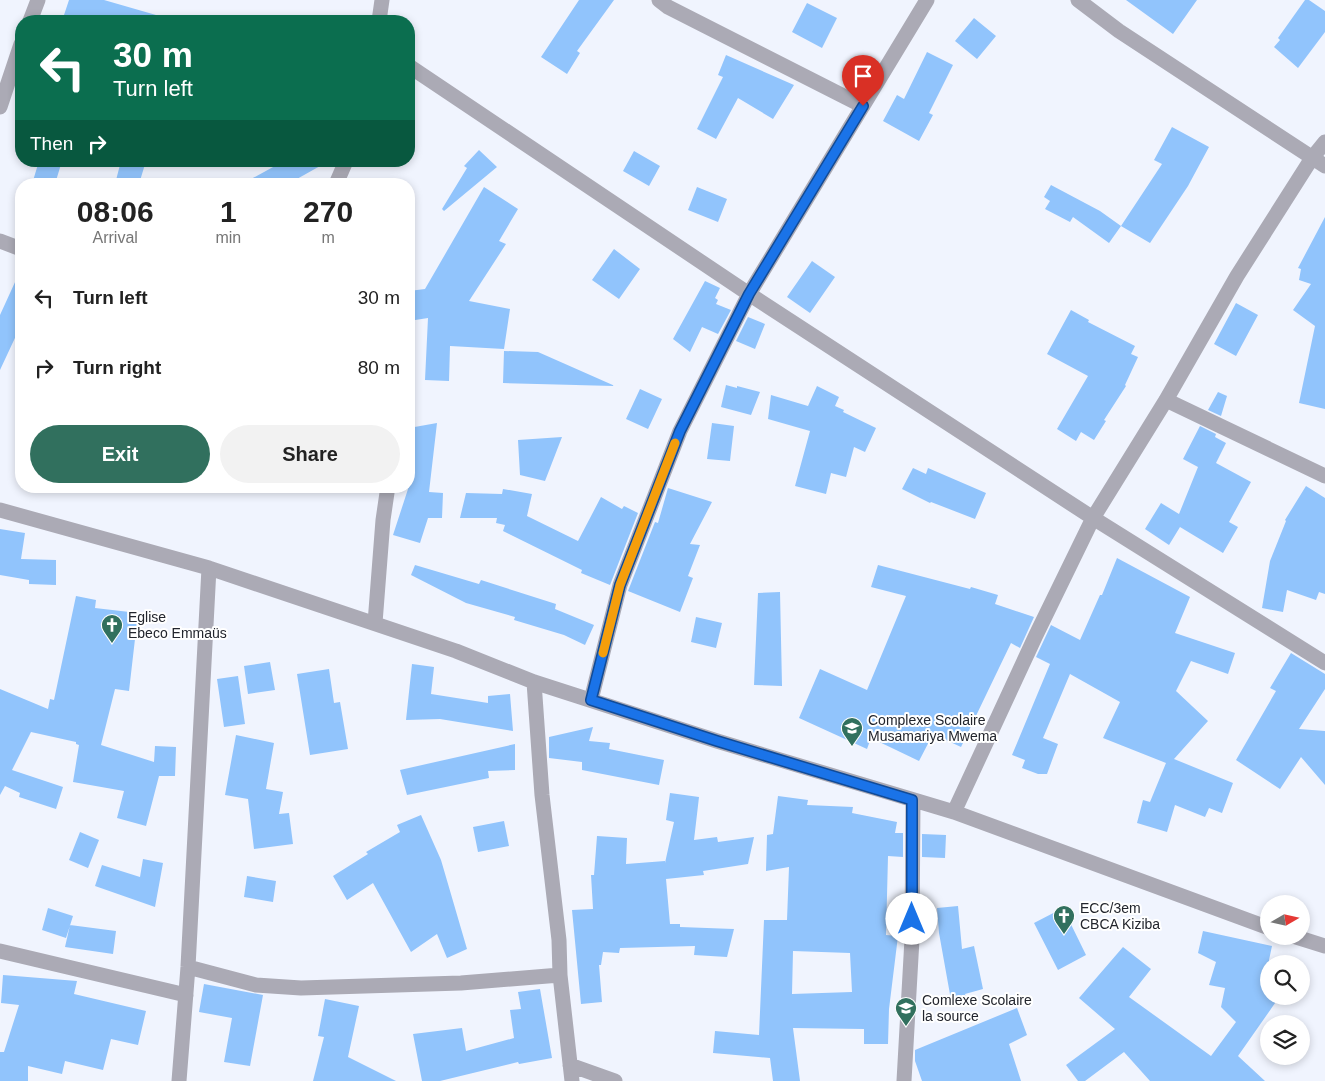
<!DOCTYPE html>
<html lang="en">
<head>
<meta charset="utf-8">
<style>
  body { margin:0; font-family:Helvetica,sans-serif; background:#f2f2f2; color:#222; height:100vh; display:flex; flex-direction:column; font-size:19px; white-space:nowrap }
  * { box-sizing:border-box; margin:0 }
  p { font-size:16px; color:#767676 }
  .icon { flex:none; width:28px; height:28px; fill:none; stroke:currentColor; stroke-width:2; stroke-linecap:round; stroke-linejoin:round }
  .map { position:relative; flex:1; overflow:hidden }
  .drawer { position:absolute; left:15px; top:178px; width:400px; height:315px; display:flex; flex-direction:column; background:#fff; border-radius:20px; box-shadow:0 2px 8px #0003 }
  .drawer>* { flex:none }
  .guide { position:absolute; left:15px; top:15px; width:400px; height:152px; border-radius:20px; box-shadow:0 2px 8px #0003; background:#0b6e4f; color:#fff; overflow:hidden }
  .needle { width:32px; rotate:81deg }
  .controls { position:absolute; left:1260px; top:895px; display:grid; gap:10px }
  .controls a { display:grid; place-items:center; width:50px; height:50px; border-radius:50%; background:#fff; box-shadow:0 2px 8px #0003; font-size:25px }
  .pin { position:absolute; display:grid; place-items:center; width:42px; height:42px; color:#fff; margin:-51px -21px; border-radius:50% 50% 50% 0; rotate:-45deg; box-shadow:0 0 5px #0007 }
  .pin .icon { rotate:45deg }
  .me { position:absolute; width:55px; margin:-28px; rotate:0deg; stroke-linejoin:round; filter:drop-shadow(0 0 4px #0008) }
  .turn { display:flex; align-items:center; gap:18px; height:105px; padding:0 15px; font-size:22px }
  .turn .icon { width:65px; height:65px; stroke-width:2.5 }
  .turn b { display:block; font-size:35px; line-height:42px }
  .then { display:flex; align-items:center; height:48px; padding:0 15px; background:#0003; gap:10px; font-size:19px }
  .eta { display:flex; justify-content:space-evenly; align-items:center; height:85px; text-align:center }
  .eta b { font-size:30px; font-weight:700; line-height:35px }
  .cta { display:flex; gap:10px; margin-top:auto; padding:10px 15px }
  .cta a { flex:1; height:58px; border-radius:30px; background:#31705e; color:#fff; font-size:20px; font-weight:700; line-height:58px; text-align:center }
  .cta a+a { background:#f2f2f2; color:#222 }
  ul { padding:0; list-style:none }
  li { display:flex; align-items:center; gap:15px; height:70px; padding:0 15px }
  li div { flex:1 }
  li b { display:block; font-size:19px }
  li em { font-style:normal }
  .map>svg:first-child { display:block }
  .building { fill:#91c4fc; fill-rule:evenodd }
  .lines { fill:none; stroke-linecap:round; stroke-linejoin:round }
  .minor { stroke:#abaab5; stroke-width:15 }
  .route-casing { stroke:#114b97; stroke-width:12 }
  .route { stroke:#1a73e8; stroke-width:9 }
  .slow { stroke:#f59e0b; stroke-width:9 }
  .labels { text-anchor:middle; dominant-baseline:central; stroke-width:4; stroke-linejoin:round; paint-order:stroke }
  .poi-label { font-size:14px; fill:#22252d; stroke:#fff; text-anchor:start }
</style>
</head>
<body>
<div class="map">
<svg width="1325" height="1081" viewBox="0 0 1325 1081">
  <rect width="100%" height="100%" fill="#f0f4fe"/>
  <!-- building -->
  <path class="building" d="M69,0H104L156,15V21H62Z
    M579,0H614L577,51L580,53L567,74L541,57Z
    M1126,0H1197L1173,34Z
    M1305,0H1309L1325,11V32L1298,68L1274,47L1280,40L1278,38Z
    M807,3L837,18L822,48L792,32Z
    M974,18L996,36L977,59L955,41Z
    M927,52L953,65L929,113L933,115L919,141L883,121L897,95L904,99Z
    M726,55L794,85L773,119L738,98L716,139L697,129L723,77L718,75Z
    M1172,127L1209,147L1188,186L1150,243L1121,226L1162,164L1154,160Z
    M479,150L497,167L444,211L442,209L467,168L464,166Z
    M634,151L660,166L649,186L623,171Z
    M39,161H62L55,184H32Z
    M121,161H146L139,184H115Z
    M284,161H329L288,184H242Z
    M1051,185L1100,211L1121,226L1109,243L1073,217L1070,222L1045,209L1050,201L1044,197Z
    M484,187L518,209L499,241L506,244L469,301L510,309L504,349L450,346L449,381L425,380L428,318L409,321V291L425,289Z
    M697,187L727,199L718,222L688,210Z
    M1325,217V409L1299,403L1315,326L1293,310L1311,284L1299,280L1301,269L1298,268Z
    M614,249L640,269L619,299L592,280Z
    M812,261L835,277L810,313L787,297Z
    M21,269V325L0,370V315Z
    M705,281L720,288L715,298L718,300L716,304L731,310L718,334L702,327L690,352L673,339Z
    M1236,303L1258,315L1236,356L1214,344Z
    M1071,310L1089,320L1088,322L1135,346L1131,354L1138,357L1125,385L1126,386L1104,420L1106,421L1094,440L1081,432L1076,441L1057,429L1088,376L1047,354Z
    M748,317L765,324L755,349L736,341Z
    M504,351L538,352L615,386L503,383Z
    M726,385L737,388V386L760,392L751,415L721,407Z
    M817,386L839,397L835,406L844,410L843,412L876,428L865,452L854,447L846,477L831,473L826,494L795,486L810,431L768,419L771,395L808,406Z
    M640,389L662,399L648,429L626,419Z
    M1218,392L1227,396L1221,416L1208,410Z
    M437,423L429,492L443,493L442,518H428L420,543L393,535L409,486V428Z
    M712,423L734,426L730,461L707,459Z
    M1200,426L1216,434L1215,437L1226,443L1216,463L1251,482L1229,522L1238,527L1223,553L1180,527L1169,545L1145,529L1161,503L1179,514L1198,467L1183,459Z
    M562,437L545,481L520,475L518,440Z
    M913,468L926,474L928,468L986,493L975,519L931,502L930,503L902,489Z
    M1306,486L1325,498V594L1319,592L1316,600L1287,590L1283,612L1262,608L1270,561L1286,521L1285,520Z
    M668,488L712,502L690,544L700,545L688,576L693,578L680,612L628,591L655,522L658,523Z
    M503,489L532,494L527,516L578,541L601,497L622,509L624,506L638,513L610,585L581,573L582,570L503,531L505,525L496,523L497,518H460L466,493L502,494Z
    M0,529L25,533L21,559L56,560V585L29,584V580L0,575Z
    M1117,558L1190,597L1175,633L1235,653L1228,674L1191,661L1176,691L1208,721L1174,759L1233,783L1222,813L1209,808L1205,817L1175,805L1167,832L1137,823L1143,800L1150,802L1166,763L1103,738L1120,702L1070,674L1043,738L1058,744L1047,774H1038L1022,768L1025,760L1012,755L1050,664L1036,657L1051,625L1080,640L1100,595H1102Z
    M415,565L479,584L481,580L556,604L555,609L594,625L585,645L564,635L514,620L515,617L466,603L411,575Z
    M878,565L970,589L971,587L998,595L995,604L1034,617L1020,648L1011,643L961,747L933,734L919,761L871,738L867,749L799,718L820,669L867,690L906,596L871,587Z
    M780,592L782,686L754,685L758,593Z
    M76,596L96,600L95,608L138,613L129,691L115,689L101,745L154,762L155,746L176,747L175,776H159L146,826L117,818L124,791L73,782L79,745L76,744V742L31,732L12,770L63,787L56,809L19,797L20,793L5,786L0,795V689L48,709L50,699L54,700Z
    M696,617L722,623L716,648L691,642Z
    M1291,653L1325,674V689L1299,729L1325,731V785L1301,757L1280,789L1236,760L1276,691L1270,688Z
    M270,662L275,690L248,694L244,666Z
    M412,664L434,667L431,694L488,703V696L510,694L513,731L440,719L406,720Z
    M329,669L334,703L340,702L348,749L310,755L297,674Z
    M238,676L245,724L224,727L217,679Z
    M593,727L589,741L610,743L609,749L664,760L659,785L582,770V762L549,758V737Z
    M236,735L274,743L266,789L283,792L279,814L289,813L293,844L254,849L248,799L225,795Z
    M515,744V770L488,771L489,778L407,795L400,770Z
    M670,793L699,797L694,840L717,837L718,842L754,837L748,864L703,871L704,875L666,879L670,924H680V927L734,929L727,957L694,955L695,946L620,948L619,953L603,952L601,965H599L602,1002L581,1004L572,910L593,909L591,875H594L597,836L627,838L626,864L665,861V863L674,822L666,820Z
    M778,796L808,800L807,805L853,807L852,813L897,822L895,833H903V857L888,856L886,935L898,936L889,1009L888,1044H864V1029L793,1028L800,1081H773L770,1058L713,1053L715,1031L759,1035L764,920H787L789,867L766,871L767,835L773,834ZM793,951L850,953L852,992L792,994Z
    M421,815L441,860L467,949L447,958L437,934L411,952L373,883L347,900L333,876L368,854L366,852L400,832L397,825Z
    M504,821L509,846L478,852L473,827Z
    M80,832L99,840L88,868L69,860Z
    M922,834L946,835L945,858L922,857Z
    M143,859L163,863L155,907L95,886L102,865L140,877Z
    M247,876L276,881L273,902L244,897Z
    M958,906L962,949L974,946L983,989L965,994L966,998L951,1000L939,933L937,908Z
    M48,908L73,916L66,938L42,930Z
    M1063,908L1086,955L1058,970L1034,923Z
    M70,925L116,931L113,954L65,947Z
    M1203,931L1272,946L1269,960V996H1280L1238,1056L1265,1081H1150L1124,1052L1085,1081H1078L1066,1065L1115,1029L1079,998L1123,947L1151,969L1129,997L1211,1056L1236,1022L1221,1007L1225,988L1209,985L1216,962L1198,953Z
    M3,975L77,981L74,994L146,1011L138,1045L111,1039L103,1070L65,1061L62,1074L28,1066V1081H0V1052H4L19,1005L1,1003Z
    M204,984L263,995L250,1066L224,1062L232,1018L199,1012Z
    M540,989L552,1058L519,1064L518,1062L440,1081H422L413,1034L462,1028L466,1051L514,1038L510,1010L521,1009L518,992Z
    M325,999L359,1006L348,1057L396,1081H313L324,1037L318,1036Z
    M1017,1008L1027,1035L1009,1044L1021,1081H922L915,1061V1050Z"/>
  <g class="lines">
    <!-- minor -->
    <path class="minor" d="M659,0L668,7L863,106
      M1078,0L1119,31L1325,166
      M30,21L38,0
      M379,21L382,0
      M409,66L749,294L1093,518L1325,663
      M0,107L21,44
      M336,184L346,161
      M0,241L21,249
      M1166,400L1325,476
      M0,510L209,568L456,651L534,682L717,741L954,812L1269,928
      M375,623L383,520L388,486
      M534,682L542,795L559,940L560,975L572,1081
      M591,700L620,585L680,431L749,294L927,0
      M954,812L1036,635L1093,518L1166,400L1237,276L1312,158L1325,142
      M1293,936L1325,946
      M0,951L186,995
      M188,967L256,985L301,988L461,983L560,975
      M570,1065L615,1081
      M179,1081L188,967L209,568
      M904,1081L912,939L913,800"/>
  </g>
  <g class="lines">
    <!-- route casing -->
    <g class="route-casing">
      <path id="route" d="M863,106L749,294L680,431L620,585L591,700L717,741L912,800V919"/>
    </g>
    <!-- route -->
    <use href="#route" class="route"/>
    <!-- slow -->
    <path class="slow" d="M603,653L620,585L675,443"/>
  </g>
  <!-- icons -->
  <defs>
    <g id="church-pin" transform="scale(1.125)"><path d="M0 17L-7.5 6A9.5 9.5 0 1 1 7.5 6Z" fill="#31705e" stroke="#fff"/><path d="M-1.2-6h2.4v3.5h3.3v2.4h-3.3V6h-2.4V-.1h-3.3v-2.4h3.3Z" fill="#fff"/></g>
    <g id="school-pin" transform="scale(1.125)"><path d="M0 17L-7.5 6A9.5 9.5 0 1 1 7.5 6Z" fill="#31705e" stroke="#fff"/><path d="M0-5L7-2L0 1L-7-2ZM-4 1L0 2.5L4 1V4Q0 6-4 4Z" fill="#fff"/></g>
  </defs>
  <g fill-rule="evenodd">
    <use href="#church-pin" x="112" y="625"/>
    <use href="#school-pin" x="852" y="728"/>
    <use href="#church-pin" x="1064" y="916"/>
    <use href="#school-pin" x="906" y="1008"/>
  </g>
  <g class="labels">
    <!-- poi labels -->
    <g class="poi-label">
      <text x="128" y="617">Eglise<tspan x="128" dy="16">Ebeco Emmaüs</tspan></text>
      <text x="868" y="720">Complexe Scolaire<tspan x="868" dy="16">Musamariya Mwema</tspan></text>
      <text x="1080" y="908">ECC/3em<tspan x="1080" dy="16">CBCA Kiziba</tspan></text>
      <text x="922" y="1000">Comlexe Scolaire<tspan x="922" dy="16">la source</tspan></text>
    </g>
  </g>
</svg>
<div class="controls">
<a><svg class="needle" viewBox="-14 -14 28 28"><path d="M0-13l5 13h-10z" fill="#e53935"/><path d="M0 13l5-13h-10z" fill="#767676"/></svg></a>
<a><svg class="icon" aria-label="search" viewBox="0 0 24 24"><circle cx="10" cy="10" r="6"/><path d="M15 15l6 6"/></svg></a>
<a><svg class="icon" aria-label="layers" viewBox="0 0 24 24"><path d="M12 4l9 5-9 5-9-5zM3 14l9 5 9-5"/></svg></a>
</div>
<div class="pin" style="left:863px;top:106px;background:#d93025"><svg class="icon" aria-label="arrive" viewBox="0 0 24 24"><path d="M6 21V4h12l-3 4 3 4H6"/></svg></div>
<svg class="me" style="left:912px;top:919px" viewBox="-20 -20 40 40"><circle r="19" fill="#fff"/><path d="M0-13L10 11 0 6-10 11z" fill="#1a73e8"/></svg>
<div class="guide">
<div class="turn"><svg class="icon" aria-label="left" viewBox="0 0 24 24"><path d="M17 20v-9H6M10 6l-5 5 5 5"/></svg><div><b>30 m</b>Turn left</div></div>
<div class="then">Then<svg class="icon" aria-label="right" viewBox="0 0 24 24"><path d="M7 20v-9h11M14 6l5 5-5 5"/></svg></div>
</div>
<section class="drawer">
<div class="eta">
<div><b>08:06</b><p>Arrival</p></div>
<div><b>1</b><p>min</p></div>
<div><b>270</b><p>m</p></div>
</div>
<ul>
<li><svg class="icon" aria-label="left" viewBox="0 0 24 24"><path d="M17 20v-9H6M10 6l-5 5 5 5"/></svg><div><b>Turn left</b></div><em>30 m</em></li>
<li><svg class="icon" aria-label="right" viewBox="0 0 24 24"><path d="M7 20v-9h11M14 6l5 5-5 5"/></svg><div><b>Turn right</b></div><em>80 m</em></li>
</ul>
<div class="cta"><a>Exit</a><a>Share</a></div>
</section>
</div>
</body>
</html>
